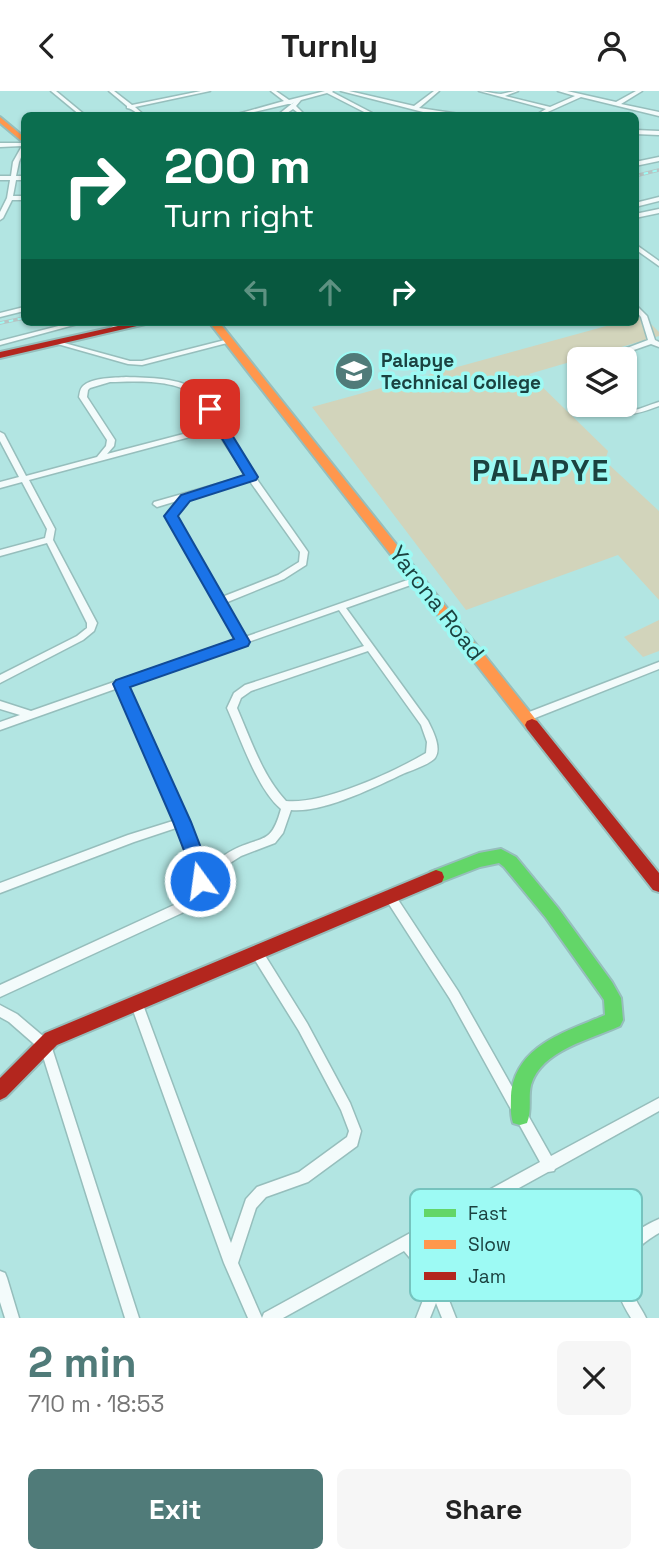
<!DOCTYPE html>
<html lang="en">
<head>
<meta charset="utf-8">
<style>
  body { margin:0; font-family:"Space Grotesk",sans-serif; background:#f6f6f6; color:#222; height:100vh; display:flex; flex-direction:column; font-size:26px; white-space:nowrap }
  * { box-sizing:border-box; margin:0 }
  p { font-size:23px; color:#767676 }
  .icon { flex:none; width:38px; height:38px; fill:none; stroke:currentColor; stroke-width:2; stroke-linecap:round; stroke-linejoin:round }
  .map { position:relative; height:1227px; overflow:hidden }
  .details { display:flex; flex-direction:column; background:#fff; flex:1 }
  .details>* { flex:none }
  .top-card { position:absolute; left:21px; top:21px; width:618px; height:214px; border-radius:10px; box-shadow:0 2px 5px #0004; background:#0b6e4f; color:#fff; overflow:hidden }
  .buttons { position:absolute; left:567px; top:256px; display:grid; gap:14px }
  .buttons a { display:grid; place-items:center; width:70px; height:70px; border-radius:10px; background:#fff; box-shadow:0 2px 5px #0004; font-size:35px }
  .pin { position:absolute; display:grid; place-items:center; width:60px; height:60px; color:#fff; margin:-30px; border-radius:14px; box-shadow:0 4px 10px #0006 }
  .me { position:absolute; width:77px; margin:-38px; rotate:346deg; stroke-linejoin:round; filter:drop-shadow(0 0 5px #0008) }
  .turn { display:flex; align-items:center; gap:24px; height:147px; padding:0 28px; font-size:32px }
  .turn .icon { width:91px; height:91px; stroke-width:2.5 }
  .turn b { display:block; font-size:49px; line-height:60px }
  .lanes { display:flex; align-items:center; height:66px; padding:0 28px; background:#0003; justify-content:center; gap:35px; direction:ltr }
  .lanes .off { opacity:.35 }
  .round { display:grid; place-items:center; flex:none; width:74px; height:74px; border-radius:10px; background:#f6f6f6 }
  .summary { display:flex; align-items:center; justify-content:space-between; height:119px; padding:0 28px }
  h1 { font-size:42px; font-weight:800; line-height:52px; color:#507b79 }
  .button { display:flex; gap:14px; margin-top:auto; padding:14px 28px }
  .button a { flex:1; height:80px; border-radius:10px; background:#507b79; color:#fff; font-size:28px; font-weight:800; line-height:80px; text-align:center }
  .button a+a { background:#f6f6f6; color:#222 }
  header { display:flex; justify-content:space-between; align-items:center; height:91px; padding:0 28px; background:#fff; font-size:32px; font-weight:800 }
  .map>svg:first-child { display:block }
  .green { fill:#d2d4bb }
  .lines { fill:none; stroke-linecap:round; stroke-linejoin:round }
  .street-casing { stroke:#96bebc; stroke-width:3 }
  .fast-casing { stroke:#96bebc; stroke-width:4 }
  .slow-casing { stroke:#96bebc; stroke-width:4 }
  .jam-casing { stroke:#96bebc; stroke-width:4 }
  .street { fill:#f3fbfb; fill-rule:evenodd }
  .fast { fill:#63d668; fill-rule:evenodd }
  .slow { fill:#ff974d; fill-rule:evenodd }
  .jam { fill:#b3261e; fill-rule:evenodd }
  .rail-casing { stroke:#b6c4c3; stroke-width:3.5 }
  .rail { stroke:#9dfaf4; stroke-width:2; stroke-dasharray:4.5; stroke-linecap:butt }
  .route { fill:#1a73e8; stroke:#114b97; stroke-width:2 }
  .labels { text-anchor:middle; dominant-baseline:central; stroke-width:7; stroke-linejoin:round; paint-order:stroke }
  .far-poi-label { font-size:19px; font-weight:bold; fill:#1b4240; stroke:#9dfaf4; text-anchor:start }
  .street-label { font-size:23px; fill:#1b4240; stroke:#9dfaf4 }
  .district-label { font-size:30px; font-weight:bold; letter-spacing:2px; fill:#1b4240; stroke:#9dfaf4 }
  .key { fill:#9dfaf4; stroke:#76c3be; stroke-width:2 }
  .key-label { font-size:19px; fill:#1b4240 }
</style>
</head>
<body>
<header><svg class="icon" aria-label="back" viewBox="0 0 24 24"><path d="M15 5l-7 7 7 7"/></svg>Turnly<svg class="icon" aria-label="person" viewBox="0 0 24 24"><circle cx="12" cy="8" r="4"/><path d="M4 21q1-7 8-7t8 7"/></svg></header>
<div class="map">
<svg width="659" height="1227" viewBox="0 0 659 1227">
  <rect width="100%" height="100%" fill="#b2e5e2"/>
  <!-- green -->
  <path class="green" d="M643,225L659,241V245L529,283L608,360L605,370L659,420V509L618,464L466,519L312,316L621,231H635V227Z
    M659,529V560L643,566L624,546Z"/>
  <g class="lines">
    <!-- street casing -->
    <g class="street-casing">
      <path id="street" d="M51,0H56L85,24H80Z
        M109,0H114L132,14L201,0H210L135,16L144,24C137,24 134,18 127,17V15Z
        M271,0H276L289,9L325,0H333L332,1L376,24H370L327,2L301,9L296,15L305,24H301L293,18L284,24H279V23L294,11L292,13H288L241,24H234L284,10Z
        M341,0H349L414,15L434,0H439L419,17L466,24H454L427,22Z
        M479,0C486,0 494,3 501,3C507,2 512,0 518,0L505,5L550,16L575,5L558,0H567L616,11L636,0H642L621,13L659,21V25L581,6L541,24H536L546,18Z
        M635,39L659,40V44L635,43Z
        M0,52H24V59L19,71L16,85H24V89H16L13,105H24V109H12L3,127L0,129V121L7,107L10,89H0V85H11L13,71L22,55L0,56Z
        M659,66V70L635,75V71Z
        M659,106V110L635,116V112Z
        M659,118V122L635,127V123Z
        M635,153L659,170V175L635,158Z
        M635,213L647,225L655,249L659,251V256L651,253L608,268H598L648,249L641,226L635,219Z
        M24,216V220L0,226V222Z
        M74,231H85L0,254V250Z
        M121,231H130L109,241L104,240Z
        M229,248L231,249V251L142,274L128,273L54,252L57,250L130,270H142Z
        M579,274V290H576L571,280Z
        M126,286C149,287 180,286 199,301C212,311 225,340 234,355C258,391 283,425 308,461L306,474L284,488L225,512L245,546L416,486H422L423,488L422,490L346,517L428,630C433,640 442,657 435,667C430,673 413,679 405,682C375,696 324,722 291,719L283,742L275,752L241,765L230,772L204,793L194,810L182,822L0,906V894L174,814L189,799L197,783L179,736L134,751L0,802V792L128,744L176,729L118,597L0,639V631L20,624L0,618V610L31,620L237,548L167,425L180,409L157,416L153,413L154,411L246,385L216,339L29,389L55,438L53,449L97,532L94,540L83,549L0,592V584L77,545L87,537V532L47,452L0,465V459L45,447L47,438L22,391L0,397V391L19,386L0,350V341L4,343L26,385L97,366L106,355L107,349L79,306C80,301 80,298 83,295C93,286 114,287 126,286ZM110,291C135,290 178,288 197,306C205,314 209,325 214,335L107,363L114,355L115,349L87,306L88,299L90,297ZM249,389L300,461L299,471L278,484L222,506L175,425L190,406ZM339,519L364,555L245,594L234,602L227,617C240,646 257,698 281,718C271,755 262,744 233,759C223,764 215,772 206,779L187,731L126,594ZM368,560L421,634L427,651L426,662C394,681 322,714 286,710C262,684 251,649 237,617L241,607L251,600Z
        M659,311V315C638,323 619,329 602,313C610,313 615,319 624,320C636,321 648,314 659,311Z
        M659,571V578L530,629H524L522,626L524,623Z
        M389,799L393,801L458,900L551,1065L659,1007V1020L555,1078L554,1080L548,1081L416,1154L436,1176L456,1227H442L436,1212L430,1227H416L429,1194L426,1186L404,1160L283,1227H248L224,1172L130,911L132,907L136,905L140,907L142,911L231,1152L246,1108L257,1096L299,1081L347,1046L349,1040L341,1019L299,940L253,866L251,862L253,858L257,857L261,858L307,932L350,1012L361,1040L357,1055L308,1091L266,1106L256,1117L238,1172L262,1227L264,1222L540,1071L450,908L385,807L383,804L385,801Z
        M0,914L17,923L50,951L139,1227H125L41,959L9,931L0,926Z
        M659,1128V1142C631,1158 618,1176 635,1207C638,1214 643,1220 646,1227H631C603,1182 608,1150 659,1128Z
        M0,1180L5,1182L7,1187L19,1227H5L0,1211Z"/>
    </g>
    <!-- fast casing -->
    <g class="fast-casing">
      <path id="fast" d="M501,758L516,766L558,817L612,891L621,907L623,929L620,935C592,948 541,959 531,994C528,1006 532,1019 527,1032L520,1034L513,1032C510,1023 511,1014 511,1005C515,954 566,941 605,924L604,909L600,903L546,827L504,776L499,772L480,776L436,793L430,791L428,786L430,781L479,762Z"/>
    </g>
    <!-- slow casing -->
    <g class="slow-casing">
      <path id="slow" d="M0,26L24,46V52L0,32Z
        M209,231H219L537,630L539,634L537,638H527Z"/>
    </g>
    <!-- jam casing -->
    <g class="jam-casing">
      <path id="jam" d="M136,231H154L0,267V261Z
        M532,628L537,630L659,782V801L653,799L527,638L525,634L527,630Z
        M436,779L442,781L444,786L442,791L57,954L6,1006L0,1009V987L45,942Z"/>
    </g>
    <!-- street -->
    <use href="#street" class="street"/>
    <!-- fast -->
    <use href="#fast" class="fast"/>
    <!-- slow -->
    <use href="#slow" class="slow"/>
    <!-- jam -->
    <use href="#jam" class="jam"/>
    <!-- rail casing -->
    <g class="rail-casing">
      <path id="rail" d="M635,85L659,79
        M0,232L24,227"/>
    </g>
    <!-- rail -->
    <use href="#rail" class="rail"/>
  </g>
  <!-- route -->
  <path class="route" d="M210,315L216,318L258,386L256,389L190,410L178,425L250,551L248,555L130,596L191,731L211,783L206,796L200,798L194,796L191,790L193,783L173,731L113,593L116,589L234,548L164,425L181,404L244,384L204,318Z"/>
  <!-- icons -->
  <defs>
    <g id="university-disc" transform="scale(2.0125)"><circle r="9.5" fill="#507b79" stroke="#9dfaf4"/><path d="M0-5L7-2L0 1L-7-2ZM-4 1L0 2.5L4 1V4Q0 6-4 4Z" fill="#fff"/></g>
  </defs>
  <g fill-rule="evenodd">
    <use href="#university-disc" x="354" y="280"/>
  </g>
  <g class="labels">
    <!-- far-poi labels -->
    <g class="far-poi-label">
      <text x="381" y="269">Palapye<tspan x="381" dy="22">Technical College</tspan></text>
    </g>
    <!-- street labels -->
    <g class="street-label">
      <text transform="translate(437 512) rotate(52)">Yarona Road</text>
    </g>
    <!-- district labels -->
    <g class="district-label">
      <text x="541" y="379">PALAPYE</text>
    </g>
  </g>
  <!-- legend -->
  <rect x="410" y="1098" width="232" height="112" rx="10" class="key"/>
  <rect x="424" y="1118" width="32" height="8" fill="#63d668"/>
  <rect x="424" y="1149" width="32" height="9" fill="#ff974d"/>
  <rect x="424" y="1181" width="32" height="8" fill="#b3261e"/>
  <g class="key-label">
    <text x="468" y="1129">Fast</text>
    <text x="468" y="1160">Slow</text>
    <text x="468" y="1192">Jam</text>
  </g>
</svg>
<div class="buttons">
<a><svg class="icon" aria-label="layers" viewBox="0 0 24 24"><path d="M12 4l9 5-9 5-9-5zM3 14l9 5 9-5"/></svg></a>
</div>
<div class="pin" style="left:210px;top:318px;background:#d93025"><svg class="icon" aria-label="arrive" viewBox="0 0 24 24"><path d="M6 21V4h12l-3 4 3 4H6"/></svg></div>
<svg class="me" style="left:200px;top:790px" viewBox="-20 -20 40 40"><circle r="17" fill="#1a73e8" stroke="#fff" stroke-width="3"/><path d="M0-11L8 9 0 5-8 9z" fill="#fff"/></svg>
<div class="top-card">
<div class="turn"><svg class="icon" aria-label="right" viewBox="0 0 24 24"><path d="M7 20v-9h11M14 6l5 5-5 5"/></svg><div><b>200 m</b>Turn right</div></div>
<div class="lanes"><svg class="icon off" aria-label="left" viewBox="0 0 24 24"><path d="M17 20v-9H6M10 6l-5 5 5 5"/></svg><svg class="icon off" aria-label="ahead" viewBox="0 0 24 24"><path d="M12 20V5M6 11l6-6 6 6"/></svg><svg class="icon" aria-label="right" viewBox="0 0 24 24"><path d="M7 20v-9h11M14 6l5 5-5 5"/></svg></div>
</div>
</div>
<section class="details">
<div class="summary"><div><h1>2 min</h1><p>710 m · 18:53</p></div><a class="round"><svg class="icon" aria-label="close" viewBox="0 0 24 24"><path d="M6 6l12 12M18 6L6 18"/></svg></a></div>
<div class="button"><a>Exit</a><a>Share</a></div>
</section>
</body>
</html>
